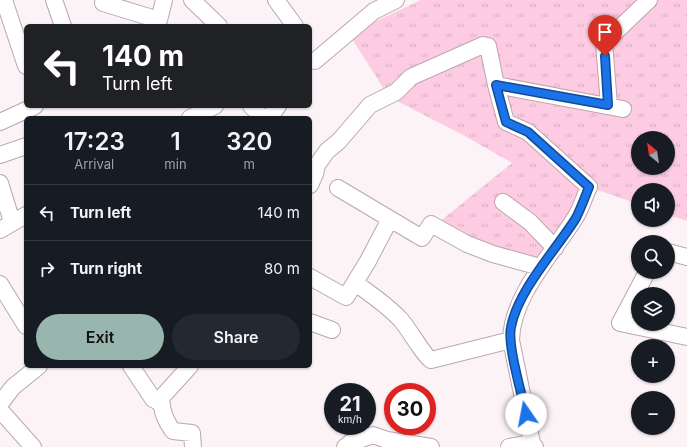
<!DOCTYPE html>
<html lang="en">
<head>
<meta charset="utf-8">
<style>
  body { margin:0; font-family:Inter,sans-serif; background:#242831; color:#f1f3f6; height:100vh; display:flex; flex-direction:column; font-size:15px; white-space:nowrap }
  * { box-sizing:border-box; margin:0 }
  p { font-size:13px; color:#9ea1a6 }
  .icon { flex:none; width:22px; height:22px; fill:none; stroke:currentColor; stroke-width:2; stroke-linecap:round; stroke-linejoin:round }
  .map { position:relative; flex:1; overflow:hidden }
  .panel { position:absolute; left:24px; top:116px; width:288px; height:252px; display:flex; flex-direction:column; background:#171b24; border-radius:6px; box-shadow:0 1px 3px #0004 }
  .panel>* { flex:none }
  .banner { position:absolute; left:24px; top:24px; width:288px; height:84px; border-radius:6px; box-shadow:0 1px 3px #0004; background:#202124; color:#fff; overflow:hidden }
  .needle { width:26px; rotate:330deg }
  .buttons { position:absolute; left:631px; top:131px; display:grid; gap:8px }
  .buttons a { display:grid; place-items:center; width:44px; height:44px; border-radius:50%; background:#171b24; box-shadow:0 1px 3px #0004; font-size:20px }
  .speed { position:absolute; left:324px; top:383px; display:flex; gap:8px; font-size:20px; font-weight:700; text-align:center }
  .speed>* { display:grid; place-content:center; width:52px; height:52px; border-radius:50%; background:#171b24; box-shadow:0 1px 3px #0004; line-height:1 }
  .speed small { font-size:10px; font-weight:400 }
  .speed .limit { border:6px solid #d22; background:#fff; color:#111 }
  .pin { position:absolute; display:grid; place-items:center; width:34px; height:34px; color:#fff; margin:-41px -17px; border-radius:50% 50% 50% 0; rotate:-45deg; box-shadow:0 0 4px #0007 }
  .pin .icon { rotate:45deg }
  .me { position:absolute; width:44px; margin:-22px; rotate:348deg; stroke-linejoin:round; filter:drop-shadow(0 0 3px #0008) }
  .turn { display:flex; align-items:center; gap:14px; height:84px; padding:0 12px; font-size:18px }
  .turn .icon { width:52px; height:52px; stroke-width:2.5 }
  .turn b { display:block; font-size:28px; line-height:34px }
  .eta { display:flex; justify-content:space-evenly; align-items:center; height:68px; text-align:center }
  .eta b { font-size:24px; font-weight:600; line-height:28px }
  .cta { display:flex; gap:8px; margin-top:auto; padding:8px 12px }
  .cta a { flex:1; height:46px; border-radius:24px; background:#99b6ae; color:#111; font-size:16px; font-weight:600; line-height:46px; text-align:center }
  .cta a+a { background:#242831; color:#f1f3f6 }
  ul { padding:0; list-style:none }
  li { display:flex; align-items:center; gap:12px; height:56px; padding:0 12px; border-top:1px solid #363941 }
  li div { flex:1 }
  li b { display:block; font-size:15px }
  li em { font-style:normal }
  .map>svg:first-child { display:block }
  .grass { fill:url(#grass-tufts); fill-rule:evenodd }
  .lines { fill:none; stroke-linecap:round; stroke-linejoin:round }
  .minor-casing { stroke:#bca6af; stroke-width:18 }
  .minor { stroke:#fff; stroke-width:16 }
  .route-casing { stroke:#114b97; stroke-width:10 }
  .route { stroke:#1a73e8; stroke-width:7 }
</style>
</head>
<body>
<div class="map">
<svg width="687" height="447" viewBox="0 0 687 447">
  <defs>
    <pattern id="grass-tufts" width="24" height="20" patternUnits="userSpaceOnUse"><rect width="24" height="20" fill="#fdcce3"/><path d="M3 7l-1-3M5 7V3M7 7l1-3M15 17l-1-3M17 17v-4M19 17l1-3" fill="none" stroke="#d8aec2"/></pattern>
  </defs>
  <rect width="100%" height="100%" fill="#fcf3f7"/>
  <!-- grass -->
  <path class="grass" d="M421,0H687V221L668,215V190H638V204L589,187L540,267L439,222L512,163L461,134L389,97L349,34ZM638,138H668V168H638Z"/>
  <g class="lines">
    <!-- minor casing -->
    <g class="minor-casing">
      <path id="minor" d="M4,0L26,66
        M54,0L63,26
        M192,0L219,26
        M276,0L295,26
        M103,3L159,20
        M156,26L159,20L164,0
        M315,61L374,11L396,0
        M609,105L604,43L649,0
        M251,106L263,118
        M190,118L215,106
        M269,118L278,106
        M0,122L35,106
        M0,155L26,146
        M0,183L12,222
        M310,185L315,174L317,165L327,151L339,141L370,105L396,92L411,77L483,45L488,46L496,85
        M338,188L422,238L431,224L467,244L493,254L540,267
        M503,202L530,222L555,248
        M0,230L26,215
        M668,252L687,257
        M647,272L620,323L687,337
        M310,277L346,297L368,261L390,219
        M355,283C371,294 388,306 401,320C409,329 424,356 431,360L511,340
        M0,284L26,326
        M310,322L332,330
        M131,366L153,399L161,403
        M190,366L161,398C162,412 165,420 173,431L192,433L193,447
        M0,404L13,387L39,366
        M0,410L33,447
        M345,447L350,443L373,435L387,440L431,447
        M509,447L532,443
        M535,447L532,443L511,340C512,295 552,255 575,218C581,209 584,197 589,187L528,132L506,122L496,85L623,109"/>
    </g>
    <!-- minor -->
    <use href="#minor" class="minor"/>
  </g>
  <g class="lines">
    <!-- route casing -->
    <g class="route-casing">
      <path id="route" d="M526,414C522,394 507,345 511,327C518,290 556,250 576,218C581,208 585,197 589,187L528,132L506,122L496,85L608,105L605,56"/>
    </g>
    <!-- route -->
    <use href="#route" class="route"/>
  </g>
</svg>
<div class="buttons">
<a><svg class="needle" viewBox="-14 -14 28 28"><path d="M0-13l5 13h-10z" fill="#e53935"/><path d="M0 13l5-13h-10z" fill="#9ea1a6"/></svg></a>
<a><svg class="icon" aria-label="sound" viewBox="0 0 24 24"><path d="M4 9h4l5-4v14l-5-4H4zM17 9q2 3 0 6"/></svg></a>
<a><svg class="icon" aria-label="search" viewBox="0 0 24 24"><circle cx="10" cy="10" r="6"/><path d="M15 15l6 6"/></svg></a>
<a><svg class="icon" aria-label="layers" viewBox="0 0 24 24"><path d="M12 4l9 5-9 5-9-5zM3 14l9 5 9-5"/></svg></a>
<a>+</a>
<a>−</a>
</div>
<div class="speed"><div>21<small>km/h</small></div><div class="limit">30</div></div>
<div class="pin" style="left:605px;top:56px;background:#d93025"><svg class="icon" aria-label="arrive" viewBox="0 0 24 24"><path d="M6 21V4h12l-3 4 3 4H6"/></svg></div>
<svg class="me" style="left:526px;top:414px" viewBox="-20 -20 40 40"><circle r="19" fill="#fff"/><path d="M0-13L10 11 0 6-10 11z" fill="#1a73e8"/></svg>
<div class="banner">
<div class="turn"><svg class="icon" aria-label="left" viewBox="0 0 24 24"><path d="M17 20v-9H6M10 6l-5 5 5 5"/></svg><div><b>140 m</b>Turn left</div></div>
</div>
<section class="panel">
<div class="eta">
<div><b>17:23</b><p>Arrival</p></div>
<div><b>1</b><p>min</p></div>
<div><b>320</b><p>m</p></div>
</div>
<ul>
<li><svg class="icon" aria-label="left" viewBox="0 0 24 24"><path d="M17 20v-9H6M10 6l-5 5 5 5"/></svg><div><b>Turn left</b></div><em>140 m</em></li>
<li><svg class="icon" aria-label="right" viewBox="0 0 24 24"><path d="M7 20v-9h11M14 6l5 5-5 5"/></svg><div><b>Turn right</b></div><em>80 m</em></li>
</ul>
<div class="cta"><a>Exit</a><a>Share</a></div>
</section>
</div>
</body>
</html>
